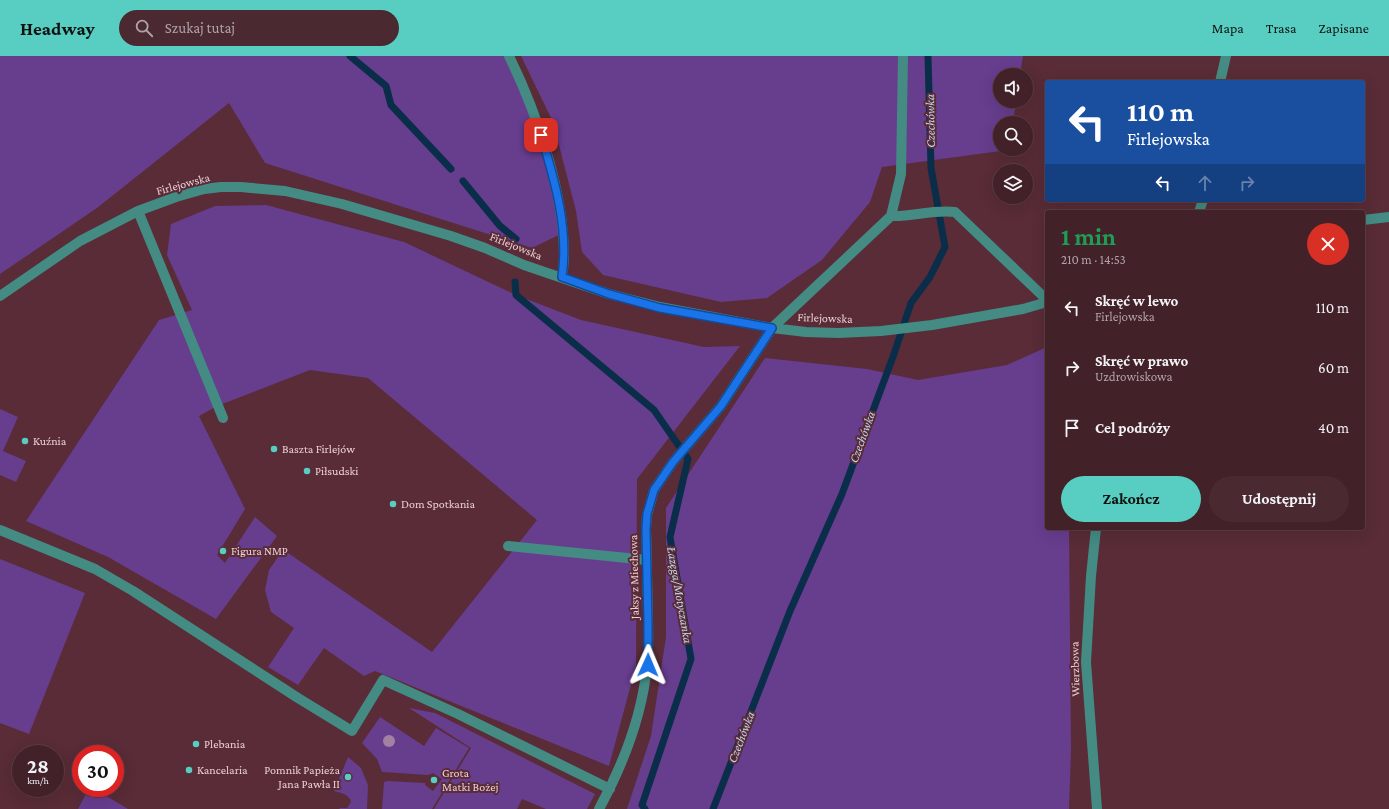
<!DOCTYPE html>
<html lang="pl">
<head>
<meta charset="utf-8">
<style>
  body { margin:0; font-family:"Crimson Pro",serif; background:#4a2931; color:#f1f3f6; height:100vh; display:flex; flex-direction:column; font-size:15px; white-space:nowrap }
  * { box-sizing:border-box; margin:0 }
  p { font-size:13px; color:#afa3a8 }
  .icon { flex:none; width:22px; height:22px; fill:none; stroke:currentColor; stroke-width:2; stroke-linecap:round; stroke-linejoin:round }
  .map { position:relative; flex:1; overflow:hidden }
  .side { position:absolute; left:1045px; top:154px; width:320px; height:320px; display:flex; flex-direction:column; background:#432129; border-radius:4px; box-shadow:0 4px 16px #0002,0 0 0 1px #5b3e46 }
  .side>* { flex:none }
  .guide { position:absolute; left:1045px; top:24px; width:320px; height:122px; border-radius:4px; box-shadow:0 4px 16px #0002,0 0 0 1px #5b3e46; background:#1a4fa0; color:#fff; overflow:hidden }
  .fabs { position:absolute; left:993px; top:12px; display:grid; gap:8px }
  .fabs a { display:grid; place-items:center; width:40px; height:40px; border-radius:50%; background:#432129; box-shadow:0 4px 16px #0002,0 0 0 1px #5b3e46; font-size:20px }
  .speed { position:absolute; left:12px; top:689px; display:flex; gap:8px; font-size:20px; font-weight:700; text-align:center }
  .speed>* { display:grid; place-content:center; width:52px; height:52px; border-radius:50%; background:#432129; box-shadow:0 4px 16px #0002,0 0 0 1px #5b3e46; line-height:1 }
  .speed small { font-size:10px; font-weight:400 }
  .speed .limit { border:6px solid #d22; background:#fff; color:#111 }
  .pin { position:absolute; display:grid; place-items:center; width:34px; height:34px; color:#fff; margin:-17px; border-radius:8px; box-shadow:0 2px 6px #0006 }
  .me { position:absolute; width:44px; margin:-22px; rotate:1deg; stroke-linejoin:round; filter:drop-shadow(0 0 3px #0008) }
  .turn { display:flex; align-items:center; gap:14px; height:84px; padding:0 16px; font-size:18px }
  .turn .icon { width:52px; height:52px; stroke-width:2.5 }
  .turn b { display:block; font-size:28px; line-height:34px }
  .lanes { display:flex; align-items:center; height:38px; padding:0 16px; background:#0003; justify-content:center; gap:20px; direction:ltr }
  .lanes .off { opacity:.35 }
  .round { display:grid; place-items:center; flex:none; width:42px; height:42px; border-radius:21px; background:#4a2931 }
  .headline { display:flex; align-items:center; justify-content:space-between; height:68px; padding:0 16px }
  h1 { font-size:24px; font-weight:700; line-height:30px; color:#1e9e55 }
  .button { display:flex; gap:8px; margin-top:auto; padding:8px 16px }
  .button a { flex:1; height:46px; border-radius:24px; background:#57cec1; color:#111; font-size:16px; font-weight:700; line-height:46px; text-align:center }
  .button a+a { background:#4a2931; color:#f1f3f6 }
  ul { padding:0; list-style:none }
  li { display:flex; align-items:center; gap:12px; height:60px; padding:0 16px }
  li div { flex:1 }
  li b { display:block; font-size:15px }
  li em { font-style:normal }
  header { display:flex; align-items:center; gap:24px; box-sizing:border-box; height:56px; padding:0 20px; background:#57cec1; color:#111 }
  header strong { font-size:19px }
  nav { display:flex; gap:22px; margin-inline-start:auto; font-size:14px }
  .search { width:280px; height:36px; background:#4a2931; display:flex; align-items:center; gap:10px; box-sizing:border-box; padding:0 14px; border-radius:22px; color:#afa3a8; font-size:15px }
  .map>svg:first-child { display:block }
  .green { fill:#673d8e }
  .lines { fill:none; stroke-linecap:round; stroke-linejoin:round }
  .stream { stroke:#0a2e4a; stroke-width:7 }
  .minor { stroke:#448b83; stroke-width:10 }
  .tree { fill:#a381a3 }
  .route-casing { stroke:#114b97; stroke-width:10 }
  .route { stroke:#1a73e8; stroke-width:7 }
  .poi-dot { fill:#57cec1; stroke:#592c37; stroke-width:1.5 }
  .labels { text-anchor:middle; dominant-baseline:central; stroke-width:4; stroke-linejoin:round; paint-order:stroke }
  .street-label { font-size:12px; fill:#eccfd4; stroke:#592c37 }
  .poi-label { font-size:12px; fill:#eccfd4; stroke:#592c37; text-anchor:start }
  .water-label { font-size:13px; font-style:italic; fill:#bed5ea; stroke:#592c37 }
</style>
</head>
<body>
<header>
<strong>Headway</strong>
<div class="search"><svg class="icon" aria-label="search" viewBox="0 0 24 24"><circle cx="10" cy="10" r="6"/><path d="M15 15l6 6"/></svg>Szukaj tutaj</div>
<nav><a>Mapa</a><a>Trasa</a><a>Zapisane</a></nav>
</header>
<div class="map">
<svg width="1389" height="753" viewBox="0 0 1389 753">
  <rect width="100%" height="100%" fill="#592c37"/>
  <!-- green -->
  <path class="green" d="M0,0H509L535,62L563,177L532,192L265,107L229,47L97,152L0,218Z
    M521,0H1023L1020,19H1000V45H1016L1013,67H1000V93L1008,94L882,111L870,146L822,204L767,242L721,246L603,219L582,196L576,155L553,66Z
    M266,149L404,186L516,239L581,264L704,291L740,290L637,423L636,610L609,710L375,615L364,620L324,592L298,629L268,611L294,572L271,556L265,534L269,514L278,501L288,497L432,596L537,464L368,322L310,314L217,350L199,360L245,453L217,499L225,507L255,461L277,480L216,563L108,501L26,465L159,264L192,254L167,199L171,168L215,150Z
    M1047,291V472H1069L1071,696L1069,753H627L651,680L666,581V452L765,302L867,313L918,324L1007,309Z
    M0,353L18,361L3,395L26,405L16,426L0,419Z
    M0,503L85,537L29,678L0,667Z
    M409,652L435,657L595,738L587,753H546L522,743L517,753H434L471,692Z
    M380,661L424,690L436,672L469,692L432,753H382L384,726L388,725L425,727V729L433,735L442,723L433,717L428,719L382,716L377,703L362,687Z
    M348,701L361,712L368,729L367,753H339L340,752H347L351,746C349,738 341,737 334,735Z
    M89,732H93L128,753H78Z"/>
  <g class="lines">
    <!-- stream -->
    <path class="stream" d="M350,0L386,30L391,49L451,113
      M463,125L500,170L516,183
      M515,226L516,239L654,354L688,403L670,481L691,603L642,749L645,753
      M713,753L790,555L842,438L894,298L911,247L930,221L945,191L931,112L928,0"/>
    <!-- minor -->
    <path class="minor" d="M509,0C537,57 564,136 564,200C564,207 563,214 562,221
      M1220,26L1226,0
      M138,155L223,362
      M1199,156L1203,144
      M891,160C912,161 934,153 955,156L1047,244
      M1363,164L1389,161
      M0,240L80,185L138,155L176,141L204,133L221,131H241L285,135L342,148L451,180L485,192L524,209L609,238L660,251L772,272L806,276L838,277L881,275L932,269L1023,253L1047,246
      M1096,472L1091,520L1086,606L1097,753
      M0,474L95,513L133,535L298,642L352,675L383,624L458,658L610,733
      M508,490L647,504
      M599,753C623,709 642,660 647,610C649,592 648,573 648,555C647,528 647,501 646,473L647,459L654,434L673,406L721,350L772,272L891,160L901,118L903,0"/>
  </g>
  <!-- trees -->
  <circle class="tree" cx="389" cy="685" r="6"/>
  <g class="lines">
    <!-- route casing -->
    <g class="route-casing">
      <path id="route" d="M541,79C555,125 569,173 562,221L609,238L660,252L772,272L721,350L673,406L654,434L647,458L646,473L648,569V609"/>
    </g>
    <!-- route -->
    <use href="#route" class="route"/>
  </g>
  <!-- markers -->
  <g class="poi-dot">
    <circle cx="25" cy="385" r="4"/>
    <circle cx="274" cy="393" r="4"/>
    <circle cx="307" cy="415" r="4"/>
    <circle cx="393" cy="448" r="4"/>
    <circle cx="223" cy="495" r="4"/>
    <circle cx="196" cy="688" r="4"/>
    <circle cx="189" cy="714" r="4"/>
    <circle cx="348" cy="721" r="4"/>
    <circle cx="434" cy="724" r="4"/>
  </g>
  <g class="labels">
    <!-- street labels -->
    <g class="street-label">
      <text transform="translate(183 128) rotate(-15)">Firlejowska</text>
      <text transform="translate(516 190) rotate(22)">Firlejowska</text>
      <text transform="translate(825 262) rotate(2)">Firlejowska</text>
      <text transform="translate(634 521) rotate(-91)">Jaksy z Miechowa</text>
      <text transform="translate(1075 613) rotate(-91)">Wierzbowa</text>
    </g>
    <!-- poi labels -->
    <g class="poi-label">
      <text x="33" y="385">Kuźnia</text>
      <text x="282" y="393">Baszta Firlejów</text>
      <text x="315" y="415">Piłsudski</text>
      <text x="401" y="448">Dom Spotkania</text>
      <text x="231" y="495">Figura NMP</text>
      <text x="204" y="688">Plebania</text>
      <text x="197" y="714">Kancelaria</text>
      <text x="340" y="714" text-anchor="end">Pomnik Papieża<tspan x="340" dy="14">Jana Pawła II</tspan></text>
      <text x="442" y="717">Grota<tspan x="442" dy="14">Matki Bożej</tspan></text>
    </g>
    <!-- water labels -->
    <g class="water-label">
      <text transform="translate(930 65) rotate(-91)">Czechówka</text>
      <text transform="translate(862 381) rotate(-70)">Czechówka</text>
      <text transform="translate(680 539) rotate(80)">Łazęga/Motyczanka</text>
      <text transform="translate(741 681) rotate(-69)">Czechówka</text>
    </g>
  </g>
</svg>
<div class="fabs">
<a><svg class="icon" aria-label="sound" viewBox="0 0 24 24"><path d="M4 9h4l5-4v14l-5-4H4zM17 9q2 3 0 6"/></svg></a>
<a><svg class="icon" aria-label="search" viewBox="0 0 24 24"><circle cx="10" cy="10" r="6"/><path d="M15 15l6 6"/></svg></a>
<a><svg class="icon" aria-label="layers" viewBox="0 0 24 24"><path d="M12 4l9 5-9 5-9-5zM3 14l9 5 9-5"/></svg></a>
</div>
<div class="speed"><div>28<small>km/h</small></div><div class="limit">30</div></div>
<div class="pin" style="left:541px;top:79px;background:#d93025"><svg class="icon" aria-label="arrive" viewBox="0 0 24 24"><path d="M6 21V4h12l-3 4 3 4H6"/></svg></div>
<svg class="me" style="left:648px;top:609px" viewBox="-20 -20 40 40"><path d="M0-17L14 15 0 8-14 15z" fill="#1a73e8" stroke="#fff" stroke-width="4"/></svg>
<div class="guide">
<div class="turn"><svg class="icon" aria-label="left" viewBox="0 0 24 24"><path d="M17 20v-9H6M10 6l-5 5 5 5"/></svg><div><b>110 m</b>Firlejowska</div></div>
<div class="lanes"><svg class="icon" aria-label="left" viewBox="0 0 24 24"><path d="M17 20v-9H6M10 6l-5 5 5 5"/></svg><svg class="icon off" aria-label="ahead" viewBox="0 0 24 24"><path d="M12 20V5M6 11l6-6 6 6"/></svg><svg class="icon off" aria-label="right" viewBox="0 0 24 24"><path d="M7 20v-9h11M14 6l5 5-5 5"/></svg></div>
</div>
<section class="side">
<div class="headline"><div><h1>1 min</h1><p>210 m · 14:53</p></div><a class="round" style="background:#d93025;color:#fff"><svg class="icon" aria-label="close" viewBox="0 0 24 24"><path d="M6 6l12 12M18 6L6 18"/></svg></a></div>
<ul>
<li><svg class="icon" aria-label="left" viewBox="0 0 24 24"><path d="M17 20v-9H6M10 6l-5 5 5 5"/></svg><div><b>Skręć w lewo</b><p>Firlejowska</p></div><em>110 m</em></li>
<li><svg class="icon" aria-label="right" viewBox="0 0 24 24"><path d="M7 20v-9h11M14 6l5 5-5 5"/></svg><div><b>Skręć w prawo</b><p>Uzdrowiskowa</p></div><em>60 m</em></li>
<li><svg class="icon" aria-label="arrive" viewBox="0 0 24 24"><path d="M6 21V4h12l-3 4 3 4H6"/></svg><div><b>Cel podróży</b></div><em>40 m</em></li>
</ul>
<div class="button"><a>Zakończ</a><a>Udostępnij</a></div>
</section>
</div>
</body>
</html>
